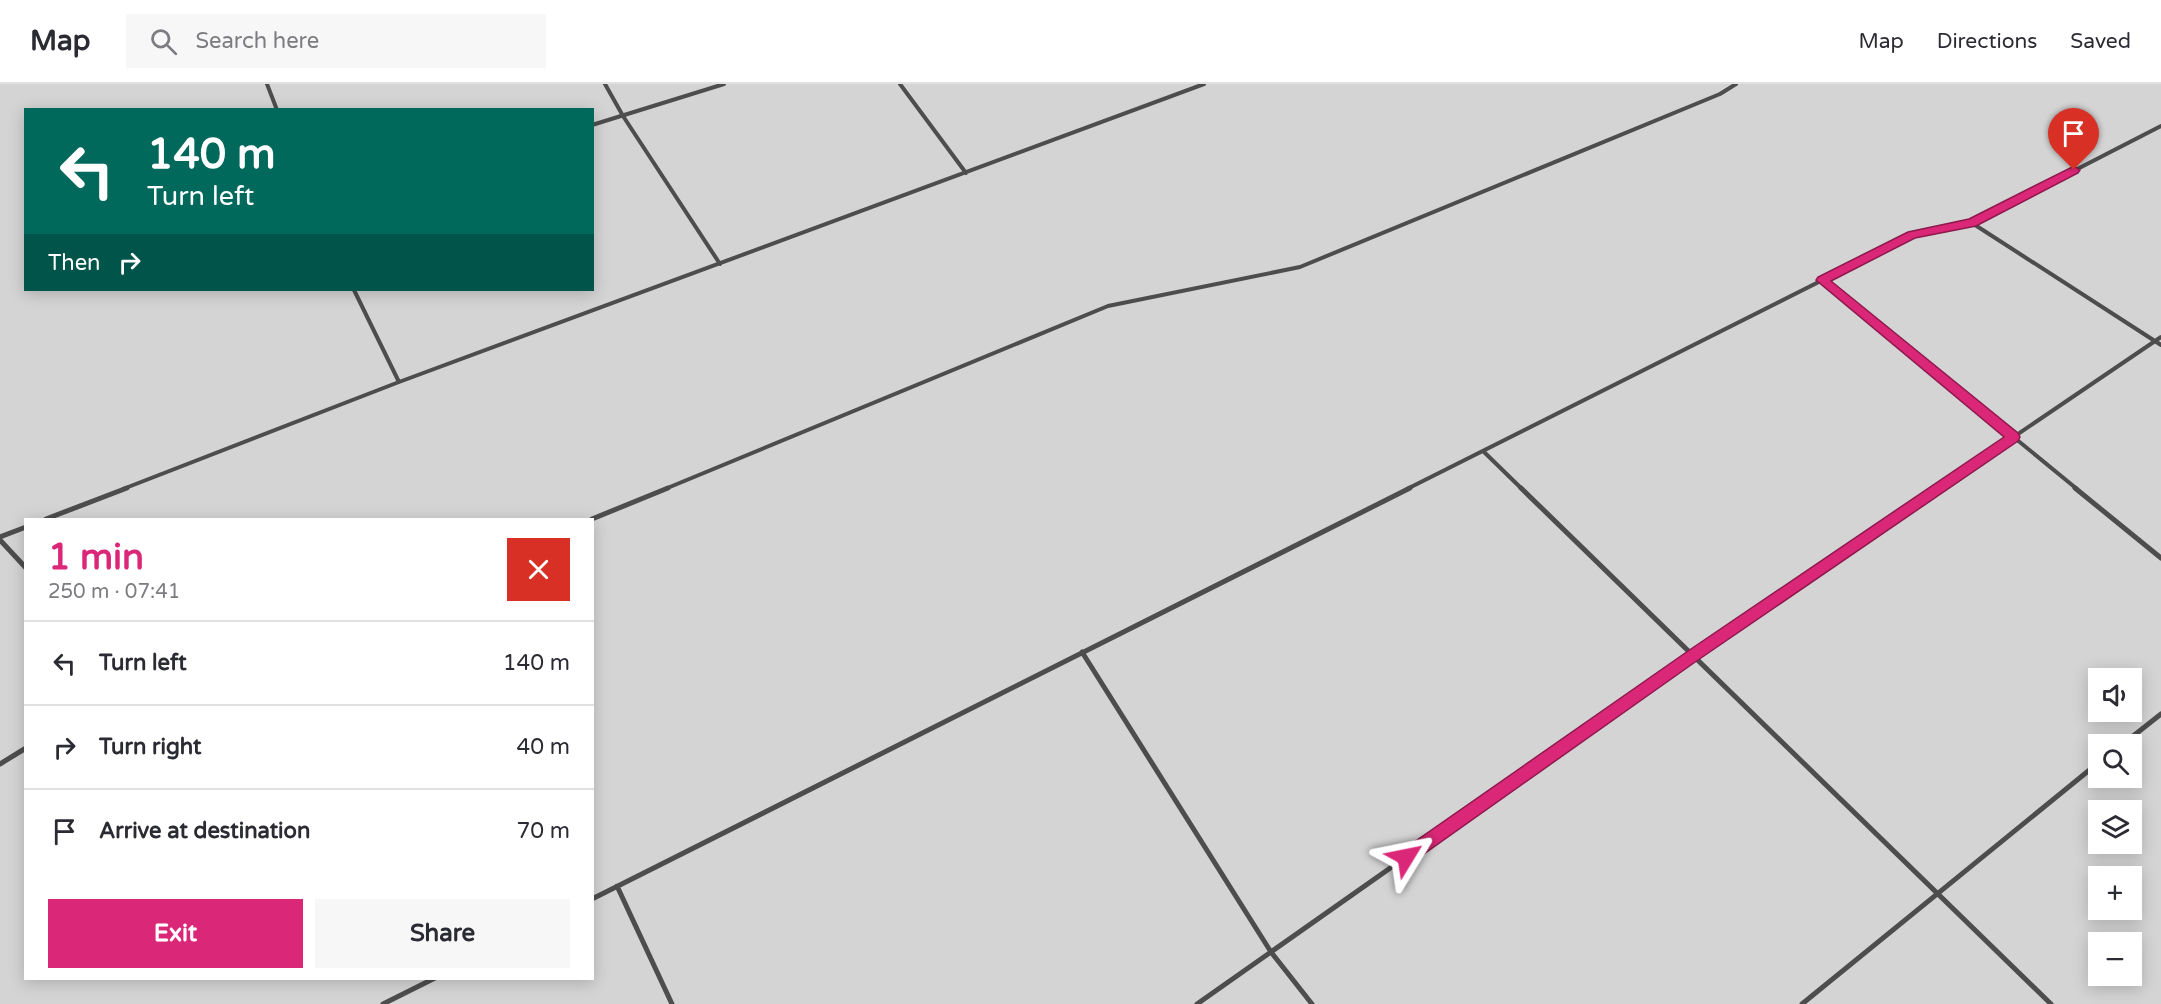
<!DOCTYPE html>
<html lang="en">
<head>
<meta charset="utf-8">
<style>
  body { margin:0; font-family:"Varela Round",sans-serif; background:#f7f7f7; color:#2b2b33; height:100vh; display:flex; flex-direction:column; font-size:22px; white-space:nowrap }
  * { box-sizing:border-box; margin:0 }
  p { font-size:20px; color:#7c7c81 }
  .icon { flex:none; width:33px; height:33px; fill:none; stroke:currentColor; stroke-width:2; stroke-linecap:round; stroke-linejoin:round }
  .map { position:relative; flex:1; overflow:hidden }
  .drawer { position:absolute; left:24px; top:434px; width:570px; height:462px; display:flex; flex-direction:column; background:#fff; border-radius:0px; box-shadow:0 3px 15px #0003 }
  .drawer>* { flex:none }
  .hud { position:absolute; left:24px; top:24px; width:570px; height:183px; border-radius:0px; box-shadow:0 3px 15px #0003; background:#00695c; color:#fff; overflow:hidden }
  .buttons { position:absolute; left:2088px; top:584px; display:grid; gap:12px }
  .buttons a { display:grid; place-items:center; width:54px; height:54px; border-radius:0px; background:#fff; box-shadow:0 3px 15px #0003; font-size:30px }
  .pin { position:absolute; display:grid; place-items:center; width:51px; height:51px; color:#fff; margin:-62px -26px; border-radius:50% 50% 50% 0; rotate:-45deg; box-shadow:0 0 6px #0007 }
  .pin .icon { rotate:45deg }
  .me { position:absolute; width:66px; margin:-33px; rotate:55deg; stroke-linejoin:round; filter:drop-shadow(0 0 4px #0008) }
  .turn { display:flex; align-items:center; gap:21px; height:126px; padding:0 24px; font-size:27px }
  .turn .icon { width:78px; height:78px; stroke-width:2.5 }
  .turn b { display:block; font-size:42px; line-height:51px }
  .then { display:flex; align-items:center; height:57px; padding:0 24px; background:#0003; gap:12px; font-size:22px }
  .round { display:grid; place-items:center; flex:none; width:63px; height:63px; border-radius:0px; background:#f7f7f7 }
  .head { display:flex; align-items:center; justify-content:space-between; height:102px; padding:0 24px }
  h1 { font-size:36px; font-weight:800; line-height:45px; color:#db2777 }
  .primary-button { display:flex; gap:12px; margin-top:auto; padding:12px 24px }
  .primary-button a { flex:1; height:69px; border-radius:0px; background:#db2777; color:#fff; font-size:24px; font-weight:800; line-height:69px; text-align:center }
  .primary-button a+a { background:#f7f7f7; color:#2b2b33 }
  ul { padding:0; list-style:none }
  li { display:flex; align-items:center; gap:18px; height:84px; padding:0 24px; border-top:2px solid #e1e1e2 }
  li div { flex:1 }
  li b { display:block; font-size:22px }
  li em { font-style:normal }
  header { display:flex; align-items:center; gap:36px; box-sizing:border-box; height:84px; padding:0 30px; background:#fff; border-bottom:2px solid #e1e1e2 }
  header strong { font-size:28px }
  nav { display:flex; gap:33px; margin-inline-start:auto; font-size:21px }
  .search { width:420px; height:54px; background:#f7f7f7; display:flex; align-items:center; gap:15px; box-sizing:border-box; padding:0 21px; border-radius:0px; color:#7c7c81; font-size:22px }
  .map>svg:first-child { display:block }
  .green { fill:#d4d4d4; fill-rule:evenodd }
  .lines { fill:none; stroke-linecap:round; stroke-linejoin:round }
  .lane-far1 { stroke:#4d4d4d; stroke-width:4 }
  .lane { stroke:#4d4d4d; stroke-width:5 }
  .route { fill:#db2777; stroke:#8e194d; stroke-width:1.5 }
</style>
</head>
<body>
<header>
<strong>Map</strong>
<div class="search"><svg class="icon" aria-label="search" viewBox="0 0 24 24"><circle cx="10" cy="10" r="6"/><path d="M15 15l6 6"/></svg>Search here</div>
<nav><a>Map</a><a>Directions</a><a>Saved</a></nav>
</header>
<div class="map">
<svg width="2161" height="920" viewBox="0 0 2161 920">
  <rect width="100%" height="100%" fill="#fff"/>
  <!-- green -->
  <path class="green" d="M0,0H2161V920H0ZM26,26H592V206H26ZM26,435H592V894H26ZM2098,594H2132V627H2098ZM2098,660H2132V693H2098ZM2098,726H2132V759H2098ZM2098,792H2132V825H2098ZM2098,858H2132V891H2098Z"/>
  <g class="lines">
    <!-- lane-far1 -->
    <path class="lane-far1" d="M267,0L277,26
      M605,0L623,32L720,180
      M900,0L966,89
      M592,41L724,0
      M1972,139L2161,261
      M1822,196L2077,405
      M354,206L399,298
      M1483,367L1522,405
      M123,405L399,298L1204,0
      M665,405L1108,222L1300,183L1720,10L1736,0
      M1407,405L1912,151L1972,139L2161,42
      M1937,405L2161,253"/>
    <!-- lane -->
    <path class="lane" d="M1521,404L2051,920
      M2075,404L2161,474
      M46,435L127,404
      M592,435L668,404
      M0,453L26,443
      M0,456L26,484
      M1082,568L1271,868L1312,920
      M2123,660L2161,630
      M0,680L26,664
      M617,802L672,920
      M592,815L1410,404
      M383,920L435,894
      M1197,920L1693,571L1939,404
      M1802,920L2098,679"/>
  </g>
  <!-- route -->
  <path class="route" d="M2074,82L2080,86L2078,89L1976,142L1915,154L1831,197L2018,349L2020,353L2018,357L1698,576L1411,779L1406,781L1400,779L1398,773L1400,768L1688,567L2004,353L1816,196L1818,193L1908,148L1969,135Z"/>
</svg>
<div class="buttons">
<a><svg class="icon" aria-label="sound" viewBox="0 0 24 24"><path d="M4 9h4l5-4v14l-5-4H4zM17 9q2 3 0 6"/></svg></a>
<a><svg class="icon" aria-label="search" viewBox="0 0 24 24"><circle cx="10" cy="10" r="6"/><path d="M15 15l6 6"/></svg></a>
<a><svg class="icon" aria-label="layers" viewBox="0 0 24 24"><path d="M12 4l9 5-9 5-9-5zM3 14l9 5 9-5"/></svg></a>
<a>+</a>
<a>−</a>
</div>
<div class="pin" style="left:2074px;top:86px;background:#d93025"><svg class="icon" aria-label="arrive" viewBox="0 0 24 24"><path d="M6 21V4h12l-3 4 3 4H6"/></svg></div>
<svg class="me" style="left:1406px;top:773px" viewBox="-20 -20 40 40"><path d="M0-17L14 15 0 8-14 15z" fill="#db2777" stroke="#fff" stroke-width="4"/></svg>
<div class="hud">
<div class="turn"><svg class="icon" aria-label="left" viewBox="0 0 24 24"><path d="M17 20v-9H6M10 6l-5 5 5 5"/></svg><div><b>140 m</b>Turn left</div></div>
<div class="then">Then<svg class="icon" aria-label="right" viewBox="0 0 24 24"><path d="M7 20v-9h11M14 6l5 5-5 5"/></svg></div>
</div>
<section class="drawer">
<div class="head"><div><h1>1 min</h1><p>250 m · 07:41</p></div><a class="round" style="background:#d93025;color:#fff"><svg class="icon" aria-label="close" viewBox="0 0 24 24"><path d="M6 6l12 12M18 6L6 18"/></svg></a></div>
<ul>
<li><svg class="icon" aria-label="left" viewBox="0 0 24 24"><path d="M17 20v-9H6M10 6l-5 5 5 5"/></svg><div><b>Turn left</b></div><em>140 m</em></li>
<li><svg class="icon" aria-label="right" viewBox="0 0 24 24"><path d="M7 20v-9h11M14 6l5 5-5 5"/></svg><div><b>Turn right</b></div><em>40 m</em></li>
<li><svg class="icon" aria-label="arrive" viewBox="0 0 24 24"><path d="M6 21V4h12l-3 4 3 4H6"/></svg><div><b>Arrive at destination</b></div><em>70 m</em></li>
</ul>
<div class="primary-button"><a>Exit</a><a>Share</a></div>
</section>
</div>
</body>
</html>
